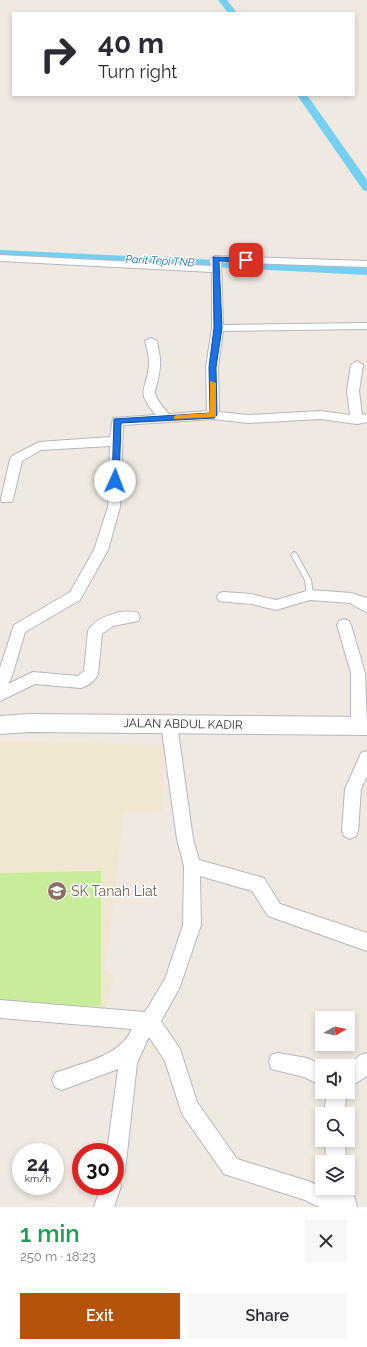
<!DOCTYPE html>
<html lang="en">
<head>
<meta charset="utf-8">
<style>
  body { margin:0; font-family:Raleway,sans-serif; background:#f7f7f7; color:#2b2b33; height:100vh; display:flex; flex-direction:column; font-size:15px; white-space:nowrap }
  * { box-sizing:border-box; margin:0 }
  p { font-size:13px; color:#7c7c81 }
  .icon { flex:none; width:22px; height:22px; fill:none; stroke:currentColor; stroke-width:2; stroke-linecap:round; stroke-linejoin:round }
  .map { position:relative; height:1207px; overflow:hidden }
  .side { display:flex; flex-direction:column; background:#fff; flex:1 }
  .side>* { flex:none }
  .guide { position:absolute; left:12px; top:12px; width:343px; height:84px; border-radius:0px; box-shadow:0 2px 6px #0003; background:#fff; color:#2b2b33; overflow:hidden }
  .needle { width:26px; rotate:81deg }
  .fabs { position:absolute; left:315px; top:1011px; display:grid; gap:8px }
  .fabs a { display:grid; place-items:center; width:40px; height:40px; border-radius:0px; background:#fff; box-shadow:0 2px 6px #0003; font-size:20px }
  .speed { position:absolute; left:12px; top:1143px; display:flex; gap:8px; font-size:20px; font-weight:700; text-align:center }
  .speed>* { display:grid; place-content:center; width:52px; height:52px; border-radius:50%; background:#fff; box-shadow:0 2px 6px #0003; line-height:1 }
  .speed small { font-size:10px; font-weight:400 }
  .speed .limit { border:6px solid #d22; background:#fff; color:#111 }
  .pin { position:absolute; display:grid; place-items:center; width:34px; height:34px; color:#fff; margin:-17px; border-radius:8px; box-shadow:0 2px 6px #0006 }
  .me { position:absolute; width:44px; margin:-22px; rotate:2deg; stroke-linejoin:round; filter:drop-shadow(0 0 3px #0008) }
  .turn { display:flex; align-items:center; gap:14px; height:84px; padding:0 20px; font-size:18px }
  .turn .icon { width:52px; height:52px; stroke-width:2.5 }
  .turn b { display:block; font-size:28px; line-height:34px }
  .round { display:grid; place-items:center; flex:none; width:42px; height:42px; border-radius:0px; background:#f7f7f7 }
  .head { display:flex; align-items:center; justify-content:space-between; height:68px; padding:0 20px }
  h1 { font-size:24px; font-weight:600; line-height:30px; color:#1e9e55 }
  .action { display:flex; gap:8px; margin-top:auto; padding:8px 20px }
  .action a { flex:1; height:46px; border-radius:0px; background:#b45309; color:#fff; font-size:16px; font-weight:600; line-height:46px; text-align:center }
  .action a+a { background:#f7f7f7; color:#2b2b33 }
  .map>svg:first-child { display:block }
  .education { fill:#f0e6d1 }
  .pitch { fill:#c9ec9a }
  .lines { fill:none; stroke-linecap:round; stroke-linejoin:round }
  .canal { fill:#75cff0; fill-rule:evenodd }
  .service-casing { stroke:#b4b7c1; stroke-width:2 }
  .minor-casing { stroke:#b4b7c1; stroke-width:2 }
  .secondary-casing { stroke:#b4b7c1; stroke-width:2 }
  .service { fill:#fff; fill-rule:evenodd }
  .minor { fill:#fff; fill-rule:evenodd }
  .secondary { fill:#fff; fill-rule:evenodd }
  .route { fill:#1a73e8; stroke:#114b97 }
  .slow { fill:#f59e0b }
  .labels { text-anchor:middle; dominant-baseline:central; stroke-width:3; stroke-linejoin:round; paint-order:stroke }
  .far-water-label { font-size:11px; font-style:italic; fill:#0d6fa3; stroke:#fff }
  .street-label { font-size:12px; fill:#2e2e2e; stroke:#fff }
  .near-education-label { font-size:14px; fill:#785e54; stroke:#fff; text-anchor:start }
</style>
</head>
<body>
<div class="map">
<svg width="367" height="1207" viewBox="0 0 367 1207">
  <rect width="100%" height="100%" fill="#efe9e1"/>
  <!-- education -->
  <path class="education" d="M0,741L164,745L162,811L124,813L105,970L114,975L106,1010L0,1001Z"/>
  <!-- pitch -->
  <path class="pitch" d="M101,871V1006L0,1010V873Z"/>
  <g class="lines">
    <!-- canal -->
    <path class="canal" d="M218,0H227L237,13H228Z
      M297,95H307L367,180V191L363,190Z
      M0,250L367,267V275L0,256Z"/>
    <!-- service casing -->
    <g class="service-casing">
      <path id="service" d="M294,552L296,553L311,580L313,595L312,597H308L307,595L305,580L291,555Z"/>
    </g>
    <!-- minor casing -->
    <g class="minor-casing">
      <path id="minor" d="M0,255L211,266L210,259L215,256L367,261V267L221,262L223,325L367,323V329L223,331L218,367L219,412L248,415L320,411L350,415L347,391L351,365L357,361L363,365L359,391L362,415L367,414V422L357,424L320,419L248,423L213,419L123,425L120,507L108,550L80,600L25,632L12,676L8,684L33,672L78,676L84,671L88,631C95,617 123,608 138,613L140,617L138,621L113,626L102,634L98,674C95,681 88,686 81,688L35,684L0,701V668L14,625L70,592L94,550L108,507L110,446L41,450L22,461L13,499L12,502H2L1,499L10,459L12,456L39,442L110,437L113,418L156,415C135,390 146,393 149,366C150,358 147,349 145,341L151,338L157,341C158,349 161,358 160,366C158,395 146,388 169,414L207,411L206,367L212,328V272L0,261Z
        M310,590L351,593L367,598V613L350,603L310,600L276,610L251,604L219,601L217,597L219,593L224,592L251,594L276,600Z
        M344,619L349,621L351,625L365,673L367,726L364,731L359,733L354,731L351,726V673L337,625L339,621Z
        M169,717L174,719L177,724L193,839L199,860L264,878L280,904L367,933V951L268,916L252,891L200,876L201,925L179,989L161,1021L180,1049L197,1102L237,1159L308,1181L333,1192L332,1188H348V1180L352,1188L357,1207H319L305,1200L224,1174L182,1114L165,1061L149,1037L137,1063L125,1171L122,1178L119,1180L121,1186L114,1207H94L101,1186H115V1152H107L118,1069L62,1090L55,1087L52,1080L55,1073C81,1063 120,1057 132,1029L0,1018V1000L145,1012L165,979L183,925L184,866L177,839L161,724L164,719Z
        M367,751V776L361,789L358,831L356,836L350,839L344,836L342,831L345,789L361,753Z
        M278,1053L307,1058L323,1066L322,1086L304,1077L271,1069L269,1062L271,1055Z
        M367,1053V1076L348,1088V1066L360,1055Z
        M327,1092H347L344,1114H324Z
        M325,1140H345L346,1162H326Z"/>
    </g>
    <!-- secondary casing -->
    <g class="secondary-casing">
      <path id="secondary" d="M30,714L367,717V735L30,732L0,734V716Z"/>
    </g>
    <!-- service -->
    <use href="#service" class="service"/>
    <!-- minor -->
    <use href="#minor" class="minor"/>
    <!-- secondary -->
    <use href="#secondary" class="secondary"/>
  </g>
  <!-- route -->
  <path class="route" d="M213,257L246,258L249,260L246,262L219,261L222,328L216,367L217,415L214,418L121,423L119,481L115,483H112L114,419L210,413L209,367L214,328Z"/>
  <!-- slow -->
  <path class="slow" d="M210,381L216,383V417L174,419V416L177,415L210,413Z"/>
  <!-- icons -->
  <defs>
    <g id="school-disc" transform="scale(1)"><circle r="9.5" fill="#8d6e63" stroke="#fff"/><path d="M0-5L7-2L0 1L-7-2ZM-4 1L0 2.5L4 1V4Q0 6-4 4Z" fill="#fff"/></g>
  </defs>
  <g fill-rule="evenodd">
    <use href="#school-disc" x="57" y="891"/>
  </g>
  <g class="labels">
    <!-- far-water labels -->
    <g class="far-water-label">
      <text transform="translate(160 261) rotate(3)">Parit Tepi TNB</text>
    </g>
    <!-- street labels -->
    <g class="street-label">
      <text transform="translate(183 724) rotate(1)">JALAN ABDUL KADIR</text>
    </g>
    <!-- near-education labels -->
    <g class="near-education-label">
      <text x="71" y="891">SK Tanah Liat</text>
    </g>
  </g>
</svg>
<div class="fabs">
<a><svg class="needle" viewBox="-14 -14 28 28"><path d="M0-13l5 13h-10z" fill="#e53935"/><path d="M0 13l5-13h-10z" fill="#7c7c81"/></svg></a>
<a><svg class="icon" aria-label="sound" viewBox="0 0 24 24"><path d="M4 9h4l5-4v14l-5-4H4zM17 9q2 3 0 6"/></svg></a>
<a><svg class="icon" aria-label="search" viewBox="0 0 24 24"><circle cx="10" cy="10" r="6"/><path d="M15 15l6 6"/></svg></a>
<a><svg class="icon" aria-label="layers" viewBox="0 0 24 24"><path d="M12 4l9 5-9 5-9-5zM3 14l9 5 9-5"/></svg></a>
</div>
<div class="speed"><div>24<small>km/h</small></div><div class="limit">30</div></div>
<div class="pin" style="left:246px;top:260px;background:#d93025"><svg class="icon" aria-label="arrive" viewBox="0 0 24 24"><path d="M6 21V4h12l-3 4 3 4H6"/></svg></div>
<svg class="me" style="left:115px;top:481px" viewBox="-20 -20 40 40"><circle r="19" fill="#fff"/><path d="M0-13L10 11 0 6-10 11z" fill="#1a73e8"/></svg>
<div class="guide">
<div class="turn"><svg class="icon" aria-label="right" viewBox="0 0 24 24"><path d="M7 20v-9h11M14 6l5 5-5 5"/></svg><div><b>40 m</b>Turn right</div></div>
</div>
</div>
<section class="side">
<div class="head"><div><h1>1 min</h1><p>250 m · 18:23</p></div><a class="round"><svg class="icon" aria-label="close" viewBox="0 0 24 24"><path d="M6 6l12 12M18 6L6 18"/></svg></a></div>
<div class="action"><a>Exit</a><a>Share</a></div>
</section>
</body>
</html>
